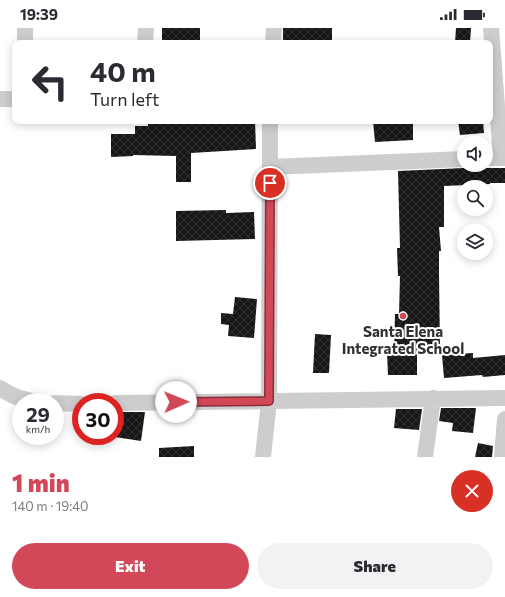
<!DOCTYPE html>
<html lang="en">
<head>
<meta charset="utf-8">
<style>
  body { margin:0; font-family:Commissioner,sans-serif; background:#f2f2f3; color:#2b2b33; height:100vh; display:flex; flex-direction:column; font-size:15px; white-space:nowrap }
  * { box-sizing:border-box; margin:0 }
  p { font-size:13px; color:#7c7c81 }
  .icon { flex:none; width:22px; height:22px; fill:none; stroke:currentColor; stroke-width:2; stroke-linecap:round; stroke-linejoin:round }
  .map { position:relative; height:429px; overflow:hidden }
  .sheet { display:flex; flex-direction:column; background:#fff; flex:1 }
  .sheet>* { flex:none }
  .guide { position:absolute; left:12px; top:12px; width:481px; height:84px; border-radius:8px; box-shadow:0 2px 10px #0003; background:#fff; color:#2b2b33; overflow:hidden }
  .tools { position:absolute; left:457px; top:108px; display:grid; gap:8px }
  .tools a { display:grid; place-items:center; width:36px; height:36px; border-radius:50%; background:#fff; box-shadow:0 2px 10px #0003; font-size:20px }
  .speed { position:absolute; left:12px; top:365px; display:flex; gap:8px; font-size:20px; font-weight:700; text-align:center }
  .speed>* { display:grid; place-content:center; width:52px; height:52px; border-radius:50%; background:#fff; box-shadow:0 2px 10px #0003; line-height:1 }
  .speed small { font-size:10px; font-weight:400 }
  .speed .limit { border:6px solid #d22; background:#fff; color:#111 }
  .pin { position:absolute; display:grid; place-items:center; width:34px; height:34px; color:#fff; margin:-17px; border:2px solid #fff; border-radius:50%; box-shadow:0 1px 4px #0007 }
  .me { position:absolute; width:44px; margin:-22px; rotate:89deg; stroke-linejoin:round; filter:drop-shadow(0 0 3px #0008) }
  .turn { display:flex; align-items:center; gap:14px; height:84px; padding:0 12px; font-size:18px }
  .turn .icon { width:52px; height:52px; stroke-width:2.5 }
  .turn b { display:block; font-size:28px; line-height:34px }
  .round { display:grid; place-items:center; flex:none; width:42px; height:42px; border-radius:21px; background:#f2f2f3 }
  .headline { display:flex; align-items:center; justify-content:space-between; height:68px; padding:0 12px }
  h1 { font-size:24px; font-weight:800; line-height:30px; color:#d24858 }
  .cta { display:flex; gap:8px; margin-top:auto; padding:8px 12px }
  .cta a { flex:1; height:46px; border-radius:24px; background:#d24858; color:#fff; font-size:16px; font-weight:800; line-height:46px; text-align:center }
  .cta a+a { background:#f2f2f3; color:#2b2b33 }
  .status { display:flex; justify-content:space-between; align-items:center; height:28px; padding:0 20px; background:#fff; direction:ltr }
  .status svg { height:11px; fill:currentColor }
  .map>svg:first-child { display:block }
  .building { fill:url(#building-cross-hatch) }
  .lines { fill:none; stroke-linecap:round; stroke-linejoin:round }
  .street { stroke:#cdcdcd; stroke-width:16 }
  .route-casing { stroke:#882f39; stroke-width:10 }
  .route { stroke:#d24858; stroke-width:7 }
  .poi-dot { fill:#d24858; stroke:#fff; stroke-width:1.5 }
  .labels { text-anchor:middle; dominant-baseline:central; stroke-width:4; stroke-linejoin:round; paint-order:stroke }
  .poi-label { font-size:15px; font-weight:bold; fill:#303030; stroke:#fff }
</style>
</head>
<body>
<div class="status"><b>19:39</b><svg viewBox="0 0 49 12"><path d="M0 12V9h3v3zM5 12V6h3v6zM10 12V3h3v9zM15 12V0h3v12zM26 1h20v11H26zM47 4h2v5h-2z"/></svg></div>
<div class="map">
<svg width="505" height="429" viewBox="0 0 505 429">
  <defs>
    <pattern id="building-cross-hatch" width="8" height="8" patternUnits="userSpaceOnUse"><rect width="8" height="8" fill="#171717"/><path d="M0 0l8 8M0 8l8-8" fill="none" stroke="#303030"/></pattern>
  </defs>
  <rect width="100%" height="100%" fill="#fff"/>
  <!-- building -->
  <path class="building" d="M162,0H200V12H162Z
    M283,0H332V15H283Z
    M456,0H471L470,15H455Z
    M148,93H169V96L196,95V93H255L256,121L191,125V154H176V128L133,127V128L111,129V106H135V98H148Z
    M373,93H413V112L375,114Z
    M458,93H483L484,105L460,107Z
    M471,137H480L486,140H505V155H490V156L444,158V199H439L441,223H439V245L440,322L417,324V347H388L387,325L394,324L395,286H399L400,248H398L397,220H400L398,143L464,140Z
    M226,182V185L254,184L255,211L176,213V183Z
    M235,269L257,271L254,310L228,308L229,297L221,296V285L233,286Z
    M315,306L331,307L329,345H313Z
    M473,325V330L505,327V347L483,349L482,347L444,350L442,327Z
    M441,380H476L473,405L452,403L453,395L439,393Z
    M396,381H422L419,402L394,400Z
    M118,384H145L141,413L115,409Z
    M478,415L493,418L492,429H475Z
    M194,418V429H159V420Z"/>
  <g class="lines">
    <!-- street -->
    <path class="street" d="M25,0V15
      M491,0L501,130
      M145,15L146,0
      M273,15L274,0
      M0,71H15
      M486,130H505
      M271,139L464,131
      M0,360C12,369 26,373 41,374
      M55,375L81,376
      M115,375L505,370
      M263,429L269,373L270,93
      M425,429L433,370
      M502,429L505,391"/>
  </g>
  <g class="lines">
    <!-- route casing -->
    <g class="route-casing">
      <path id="route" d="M176,374L269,373L270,155"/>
    </g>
    <!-- route -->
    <use href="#route" class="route"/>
  </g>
  <!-- markers -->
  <circle class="poi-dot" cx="403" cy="288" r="4"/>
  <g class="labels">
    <!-- poi labels -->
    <g class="poi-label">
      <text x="403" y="303">Santa Elena<tspan x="403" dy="17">Integrated School</tspan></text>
    </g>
  </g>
</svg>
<div class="tools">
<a><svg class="icon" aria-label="sound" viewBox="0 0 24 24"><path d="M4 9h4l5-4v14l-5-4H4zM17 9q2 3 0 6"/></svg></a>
<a><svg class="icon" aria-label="search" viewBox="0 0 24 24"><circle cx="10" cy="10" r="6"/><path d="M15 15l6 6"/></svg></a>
<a><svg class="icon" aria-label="layers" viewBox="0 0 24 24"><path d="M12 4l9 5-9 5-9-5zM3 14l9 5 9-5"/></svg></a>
</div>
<div class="speed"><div>29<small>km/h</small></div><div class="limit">30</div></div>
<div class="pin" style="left:270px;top:155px;background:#d93025"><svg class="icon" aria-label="arrive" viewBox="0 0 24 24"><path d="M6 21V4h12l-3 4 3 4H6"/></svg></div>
<svg class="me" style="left:176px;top:374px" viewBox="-20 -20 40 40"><circle r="19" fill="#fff"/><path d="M0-13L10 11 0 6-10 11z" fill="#d24858"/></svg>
<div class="guide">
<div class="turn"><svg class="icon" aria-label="left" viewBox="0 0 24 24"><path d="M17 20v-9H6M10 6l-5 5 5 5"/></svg><div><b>40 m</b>Turn left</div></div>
</div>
</div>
<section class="sheet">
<div class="headline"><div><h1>1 min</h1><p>140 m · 19:40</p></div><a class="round" style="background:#d93025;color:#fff"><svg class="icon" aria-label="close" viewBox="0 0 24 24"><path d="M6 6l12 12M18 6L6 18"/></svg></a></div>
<div class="cta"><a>Exit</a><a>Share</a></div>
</section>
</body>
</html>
